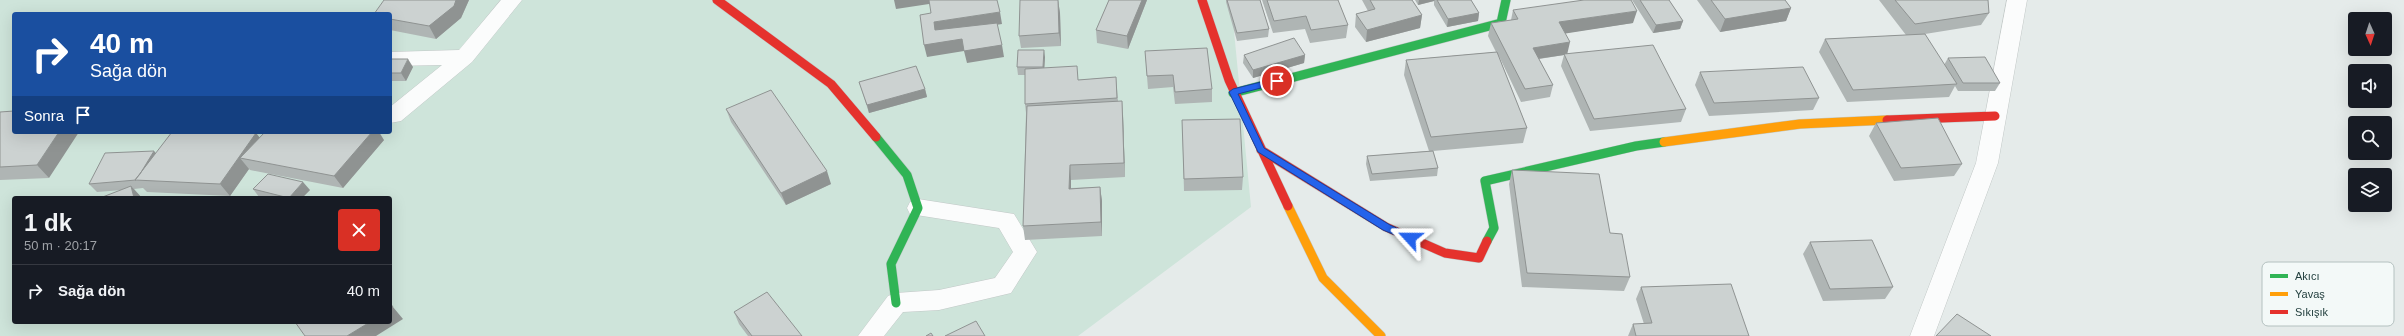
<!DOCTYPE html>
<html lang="tr">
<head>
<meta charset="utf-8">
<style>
  body { margin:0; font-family:Arial,sans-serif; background:#242831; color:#f1f3f6; height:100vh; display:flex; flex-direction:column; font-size:15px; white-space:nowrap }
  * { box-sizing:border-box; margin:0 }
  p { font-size:13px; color:#9ea1a6 }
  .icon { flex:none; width:22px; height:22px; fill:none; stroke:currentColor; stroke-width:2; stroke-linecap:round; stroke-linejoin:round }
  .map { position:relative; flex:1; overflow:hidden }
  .sheet { position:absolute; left:12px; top:196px; width:380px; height:128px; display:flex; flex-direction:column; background:#171b24; border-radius:4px; box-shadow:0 4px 16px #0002 }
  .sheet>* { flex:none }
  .hud { position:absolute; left:12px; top:12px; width:380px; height:122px; border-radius:4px; box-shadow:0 4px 16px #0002; background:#1a4fa0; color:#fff; overflow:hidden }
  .needle { width:26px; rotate:177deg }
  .buttons { position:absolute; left:2348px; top:12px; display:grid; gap:8px }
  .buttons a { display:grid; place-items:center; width:44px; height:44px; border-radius:4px; background:#171b24; box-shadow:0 4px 16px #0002; font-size:20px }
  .pin { position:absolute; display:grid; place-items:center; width:34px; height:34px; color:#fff; margin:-17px; border:2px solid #fff; border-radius:50%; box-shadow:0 1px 4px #0007 }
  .me { position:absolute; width:44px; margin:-22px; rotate:294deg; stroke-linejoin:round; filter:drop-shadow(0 0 3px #0008) }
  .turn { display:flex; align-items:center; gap:14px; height:84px; padding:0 12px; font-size:18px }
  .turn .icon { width:52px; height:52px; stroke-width:2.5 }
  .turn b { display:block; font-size:28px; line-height:34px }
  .then { display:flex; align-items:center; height:38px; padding:0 12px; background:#0003; gap:8px; font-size:15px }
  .round { display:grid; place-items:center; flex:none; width:42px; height:42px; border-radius:4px; background:#242831 }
  .headline { display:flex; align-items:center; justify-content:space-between; height:68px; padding:0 12px }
  h1 { font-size:24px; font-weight:600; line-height:30px }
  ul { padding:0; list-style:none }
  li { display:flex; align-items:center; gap:12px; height:52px; padding:0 12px; border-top:1px solid #363941 }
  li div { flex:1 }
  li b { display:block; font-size:15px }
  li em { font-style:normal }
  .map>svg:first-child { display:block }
  .green { fill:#cee4da; fill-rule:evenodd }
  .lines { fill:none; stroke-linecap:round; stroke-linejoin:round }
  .street-casing { stroke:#c2c8c7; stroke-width:1 }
  .fast-casing { stroke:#c0c8c7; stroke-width:10 }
  .slow-casing { stroke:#c0c8c7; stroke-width:10 }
  .jam-casing { stroke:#c0c8c7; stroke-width:10 }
  .street { fill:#fbfcfc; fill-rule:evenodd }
  .fast { stroke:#30b455; stroke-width:9 }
  .slow { stroke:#ff9f0a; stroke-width:9 }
  .jam { stroke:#e5322d; stroke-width:9 }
  .wall { fill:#afb5b4 }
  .shaded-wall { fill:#8f9392 }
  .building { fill:#ccd2d1; stroke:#8f9392 }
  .route { fill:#2563eb; stroke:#184099 }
  .key { fill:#f3f9f8; stroke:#b4c1c0; stroke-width:1 }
  .key-label { font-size:11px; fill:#223f3e }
</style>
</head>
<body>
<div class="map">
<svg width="2404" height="336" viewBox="0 0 2404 336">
  <rect width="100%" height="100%" fill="#e5ebea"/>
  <!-- green -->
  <path class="green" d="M0,0H1231L1251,207L1078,336H0ZM14,14H390V132H14ZM14,198H390V322H14Z"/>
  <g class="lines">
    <!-- street casing -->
    <g class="street-casing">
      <path id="street" d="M501,0H522L472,62L401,121L390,123V107L442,65L390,66V52L459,50Z
        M2007,0H2027L1998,163L1934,336H1910L1976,163Z
        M918,199L1014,214L1037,252L1011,293L939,310L903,312L884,336H858L888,296L896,293L939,290L995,278L1013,252L999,228L910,214L907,208L910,202Z"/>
    </g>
    <!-- fast casing -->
    <g class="fast-casing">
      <path id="fast" d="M1233,93L1501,23L1506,0
        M876,137L907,175L918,208L891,264L896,303
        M1487,241L1494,228L1485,181L1636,146L1664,142"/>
    </g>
    <!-- slow casing -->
    <g class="slow-casing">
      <path id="slow" d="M1664,142L1800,124L1887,120
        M1288,206L1323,278L1381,336"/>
    </g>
    <!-- jam casing -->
    <g class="jam-casing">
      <path id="jam" d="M717,0L831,84L876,137
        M1202,0L1229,80L1288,206
        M1887,120L1995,116
        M1261,150L1386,227L1445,253L1479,258L1487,241"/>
    </g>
    <!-- street -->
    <use href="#street" class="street"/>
    <!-- fast -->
    <use href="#fast" class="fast"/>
    <!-- slow -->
    <use href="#slow" class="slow"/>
    <!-- jam -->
    <use href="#jam" class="jam"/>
  </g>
  <!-- wall -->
  <path class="wall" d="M384,0H469L461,18L436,39L390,30V14Z
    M1053,0H1058L1060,13L1061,46L1021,48L1019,36Z
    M1109,0H1147L1128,49L1097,43L1096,30Z
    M1226,0H1260L1269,29L1268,37L1237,41L1226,2Z
    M1262,0H1338L1348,25L1346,38L1310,43L1305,29L1273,33Z
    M1362,0H1412L1422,15L1420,28L1366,42L1355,27L1356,14L1368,11Z
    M1415,0H1471L1479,13L1478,21L1447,27L1434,5V1L1418,5Z
    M1632,0H1669L1683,21L1680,29L1653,33Z
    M1697,0H1785L1791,8L1786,21L1720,32Z
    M1879,0H1988L1989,13L1981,25L1925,34L1944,65L1948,58L2000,83L1995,91H1958L1955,86L1949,97L1847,102L1819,52L1825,39L1906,35Z
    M1513,10L1633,23L1565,33L1567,54L1686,109L1681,122L1590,131L1561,66L1564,55L1539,59L1553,85L1550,97L1521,102L1498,54L1527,128L1523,143L1433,151L1438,168L1437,176L1370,181L1366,164L1367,156L1429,151L1404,75L1406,60L1496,52L1488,36L1491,23L1511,20Z
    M1145,51L1212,89V102L1175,104L1173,87L1148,89Z
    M1244,55H1305L1304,63L1253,78L1243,63Z
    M1045,57L1044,68L1078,80L1116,77L1118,101L1123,115L1125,177L1071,180V188L1100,187L1102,201V236L1025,240L1023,226L1026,113L1025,104V75H1018L1017,67Z
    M390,59L413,67L406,81H390Z
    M1700,72L1819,98L1813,110L1709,116L1695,85Z
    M859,82L925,89L927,97L869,113Z
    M726,109L831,184L786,205L731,122Z
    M0,112L49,178L0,180Z
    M1182,120L1243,177L1242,190L1184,191Z
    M1876,123L1962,164L1954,176L1894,181L1869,136Z
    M256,133L259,137L384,140L343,188L250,170L249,169L230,196L147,192L143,188L134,189L142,198H100L122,190L97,192L89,184L156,153Z
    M1512,170L1610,233L1630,277L1624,291L1522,287L1509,184Z
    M253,189L310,190L302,198H263L259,197Z
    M1810,242L1893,287L1885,299L1823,301L1803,254Z
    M1641,287L1749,336H1628L1633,324H1644L1636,299Z
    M734,312L802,336H748L739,324Z"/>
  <!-- shaded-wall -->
  <path class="shaded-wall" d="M456,0H469L461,18L436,39L429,26Z
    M894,0H929V4L896,9Z
    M1058,0L1060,13L1061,46L1059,33Z
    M1142,0H1147L1128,49L1127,36Z
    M1419,0H1435L1434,1L1418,5Z
    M1791,8L1786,21L1720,32L1725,19Z
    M1637,11L1633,23L1556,35L1559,22Z
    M1000,12L1002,24L937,34L1002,45L1004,57L967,63L964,51L927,57L924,45L934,22Z
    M1479,13L1478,21L1447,27L1448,19Z
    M1422,15L1420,28L1366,42L1367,30Z
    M1683,21L1680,29L1653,33L1656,25Z
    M1570,42L1567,55L1564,54V55L1530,60L1533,48Z
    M1044,50L1045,57L1044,75L1043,67Z
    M1305,55L1304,63L1253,78V70Z
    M408,59L413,67L406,81L401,73Z
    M925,89L927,97L869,113L867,105Z
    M1122,101L1123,115L1125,177L1124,163Z
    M59,132H79L49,178L37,165Z
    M372,132H379L384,140L343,188L334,176Z
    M256,133L266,146L240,158L249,169L230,196L220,184Z
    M154,151L161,159L136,180Z
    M1070,165L1071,180V203L1069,189Z
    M827,171L831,184L786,205L781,193Z
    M303,182L310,190L302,198H289Z
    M131,186L142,198H134Z
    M1100,187L1102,201V236L1101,222Z
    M393,307L403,319L376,336H347L370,322H390V310Z"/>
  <!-- building -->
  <path class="building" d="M384,0H456L454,6L429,26L390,19V14H374Z
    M929,0H997L1000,12L934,22L935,30L997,23L1002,45L964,51L962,39L924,45L920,15L931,13Z
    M1020,0H1058L1059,33L1019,36Z
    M1109,0H1142L1127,36L1096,30Z
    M1227,0H1260L1269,29L1237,33Z
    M1267,0H1338L1348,25L1311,30L1306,16L1274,21Z
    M1370,0H1412L1422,15L1367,30L1356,14L1375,9Z
    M1437,0H1471L1479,13L1448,19Z
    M1584,0H1631L1637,11L1559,22L1570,42L1533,48L1553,85L1525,89L1491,23L1518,19L1513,10Z
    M1640,0H1669L1683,21L1656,25Z
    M1711,0H1785L1791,8L1725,19Z
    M1895,0H1988L1989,13L1915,24Z
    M1925,34L1957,84L1853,90L1825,39Z
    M1294,38L1305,55L1253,70L1244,55Z
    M1653,45L1686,109L1594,119L1564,54Z
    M1207,48L1212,89L1175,92L1173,75L1147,76L1145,51Z
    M1018,50H1044L1043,67H1017Z
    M1497,52L1527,128L1431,137L1406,60Z
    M1985,57L2000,83H1963L1948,58Z
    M390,59H408L401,73H390Z
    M916,66L925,89L867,105L859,82Z
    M1077,66L1078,80L1116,77L1117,98L1025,104V69Z
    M1803,67L1819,98L1714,103L1700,72Z
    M771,90L827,171L781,193L726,109Z
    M1122,101L1124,163L1070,165L1069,189L1100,187L1101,222L1023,226L1027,106Z
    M14,111V132H59L37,165L0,167V112Z
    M1938,118L1962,164L1901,168L1876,123Z
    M1240,119L1243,177L1184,179L1182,120Z
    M172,132H226L256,133L220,184L135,180Z
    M265,132H372L334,176L240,158Z
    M154,151L140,174L135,180H136L89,184L105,153Z
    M1433,151L1438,168L1372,174L1367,156Z
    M1512,170L1599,174L1610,233L1622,234L1630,277L1527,273Z
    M268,174L303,182L289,198L253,189Z
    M131,186L134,198H100Z
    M1872,240L1893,287L1830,289L1810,242Z
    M1731,284L1749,336H1636L1633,324L1652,323L1641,287Z
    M767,292L802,336H752L734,312Z
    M390,303L393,307L390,310Z
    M1957,314L1991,336H1936Z
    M976,321L985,336H945Z
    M295,322H370L347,336H305Z
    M931,333L933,336H926Z"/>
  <!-- route -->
  <path class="route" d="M1277,78L1282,81L1280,83L1238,94L1264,148L1390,225L1413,235V240H1407L1383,230L1258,152L1229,92L1233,89Z"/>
  <!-- legend -->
  <rect x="2262" y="262" width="132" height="64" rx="6" class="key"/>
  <rect x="2270" y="274" width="18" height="4" fill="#30b455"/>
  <rect x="2270" y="292" width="18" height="4" fill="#ff9f0a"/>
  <rect x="2270" y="310" width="18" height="4" fill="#e5322d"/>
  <g class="key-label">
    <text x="2295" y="280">Akıcı</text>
    <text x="2295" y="298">Yavaş</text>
    <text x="2295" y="316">Sıkışık</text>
  </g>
</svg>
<div class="buttons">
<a><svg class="needle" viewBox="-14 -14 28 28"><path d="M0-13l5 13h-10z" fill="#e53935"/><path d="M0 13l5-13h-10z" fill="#9ea1a6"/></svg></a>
<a><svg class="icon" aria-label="sound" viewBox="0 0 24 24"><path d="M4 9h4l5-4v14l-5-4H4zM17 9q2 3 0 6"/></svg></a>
<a><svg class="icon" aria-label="search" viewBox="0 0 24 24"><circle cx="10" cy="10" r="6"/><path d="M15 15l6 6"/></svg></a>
<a><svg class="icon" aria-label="layers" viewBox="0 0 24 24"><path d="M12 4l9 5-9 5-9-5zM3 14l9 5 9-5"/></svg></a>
</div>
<div class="pin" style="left:1277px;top:81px;background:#d93025"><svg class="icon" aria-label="arrive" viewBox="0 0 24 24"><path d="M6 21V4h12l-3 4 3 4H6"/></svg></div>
<svg class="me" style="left:1410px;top:238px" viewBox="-20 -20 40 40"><path d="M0-17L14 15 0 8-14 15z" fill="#2563eb" stroke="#fff" stroke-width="4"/></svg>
<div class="hud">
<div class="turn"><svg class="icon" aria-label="right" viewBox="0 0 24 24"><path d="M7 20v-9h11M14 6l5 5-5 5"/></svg><div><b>40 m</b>Sağa dön</div></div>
<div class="then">Sonra<svg class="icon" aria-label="arrive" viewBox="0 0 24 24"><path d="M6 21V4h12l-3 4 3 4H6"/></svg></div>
</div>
<section class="sheet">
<div class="headline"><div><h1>1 dk</h1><p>50 m · 20:17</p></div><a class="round" style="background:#d93025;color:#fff"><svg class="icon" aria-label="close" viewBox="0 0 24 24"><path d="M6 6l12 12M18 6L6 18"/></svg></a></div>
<ul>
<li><svg class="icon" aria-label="right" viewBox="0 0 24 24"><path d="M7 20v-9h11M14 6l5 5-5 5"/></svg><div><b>Sağa dön</b></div><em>40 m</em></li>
</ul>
</section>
</div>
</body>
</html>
